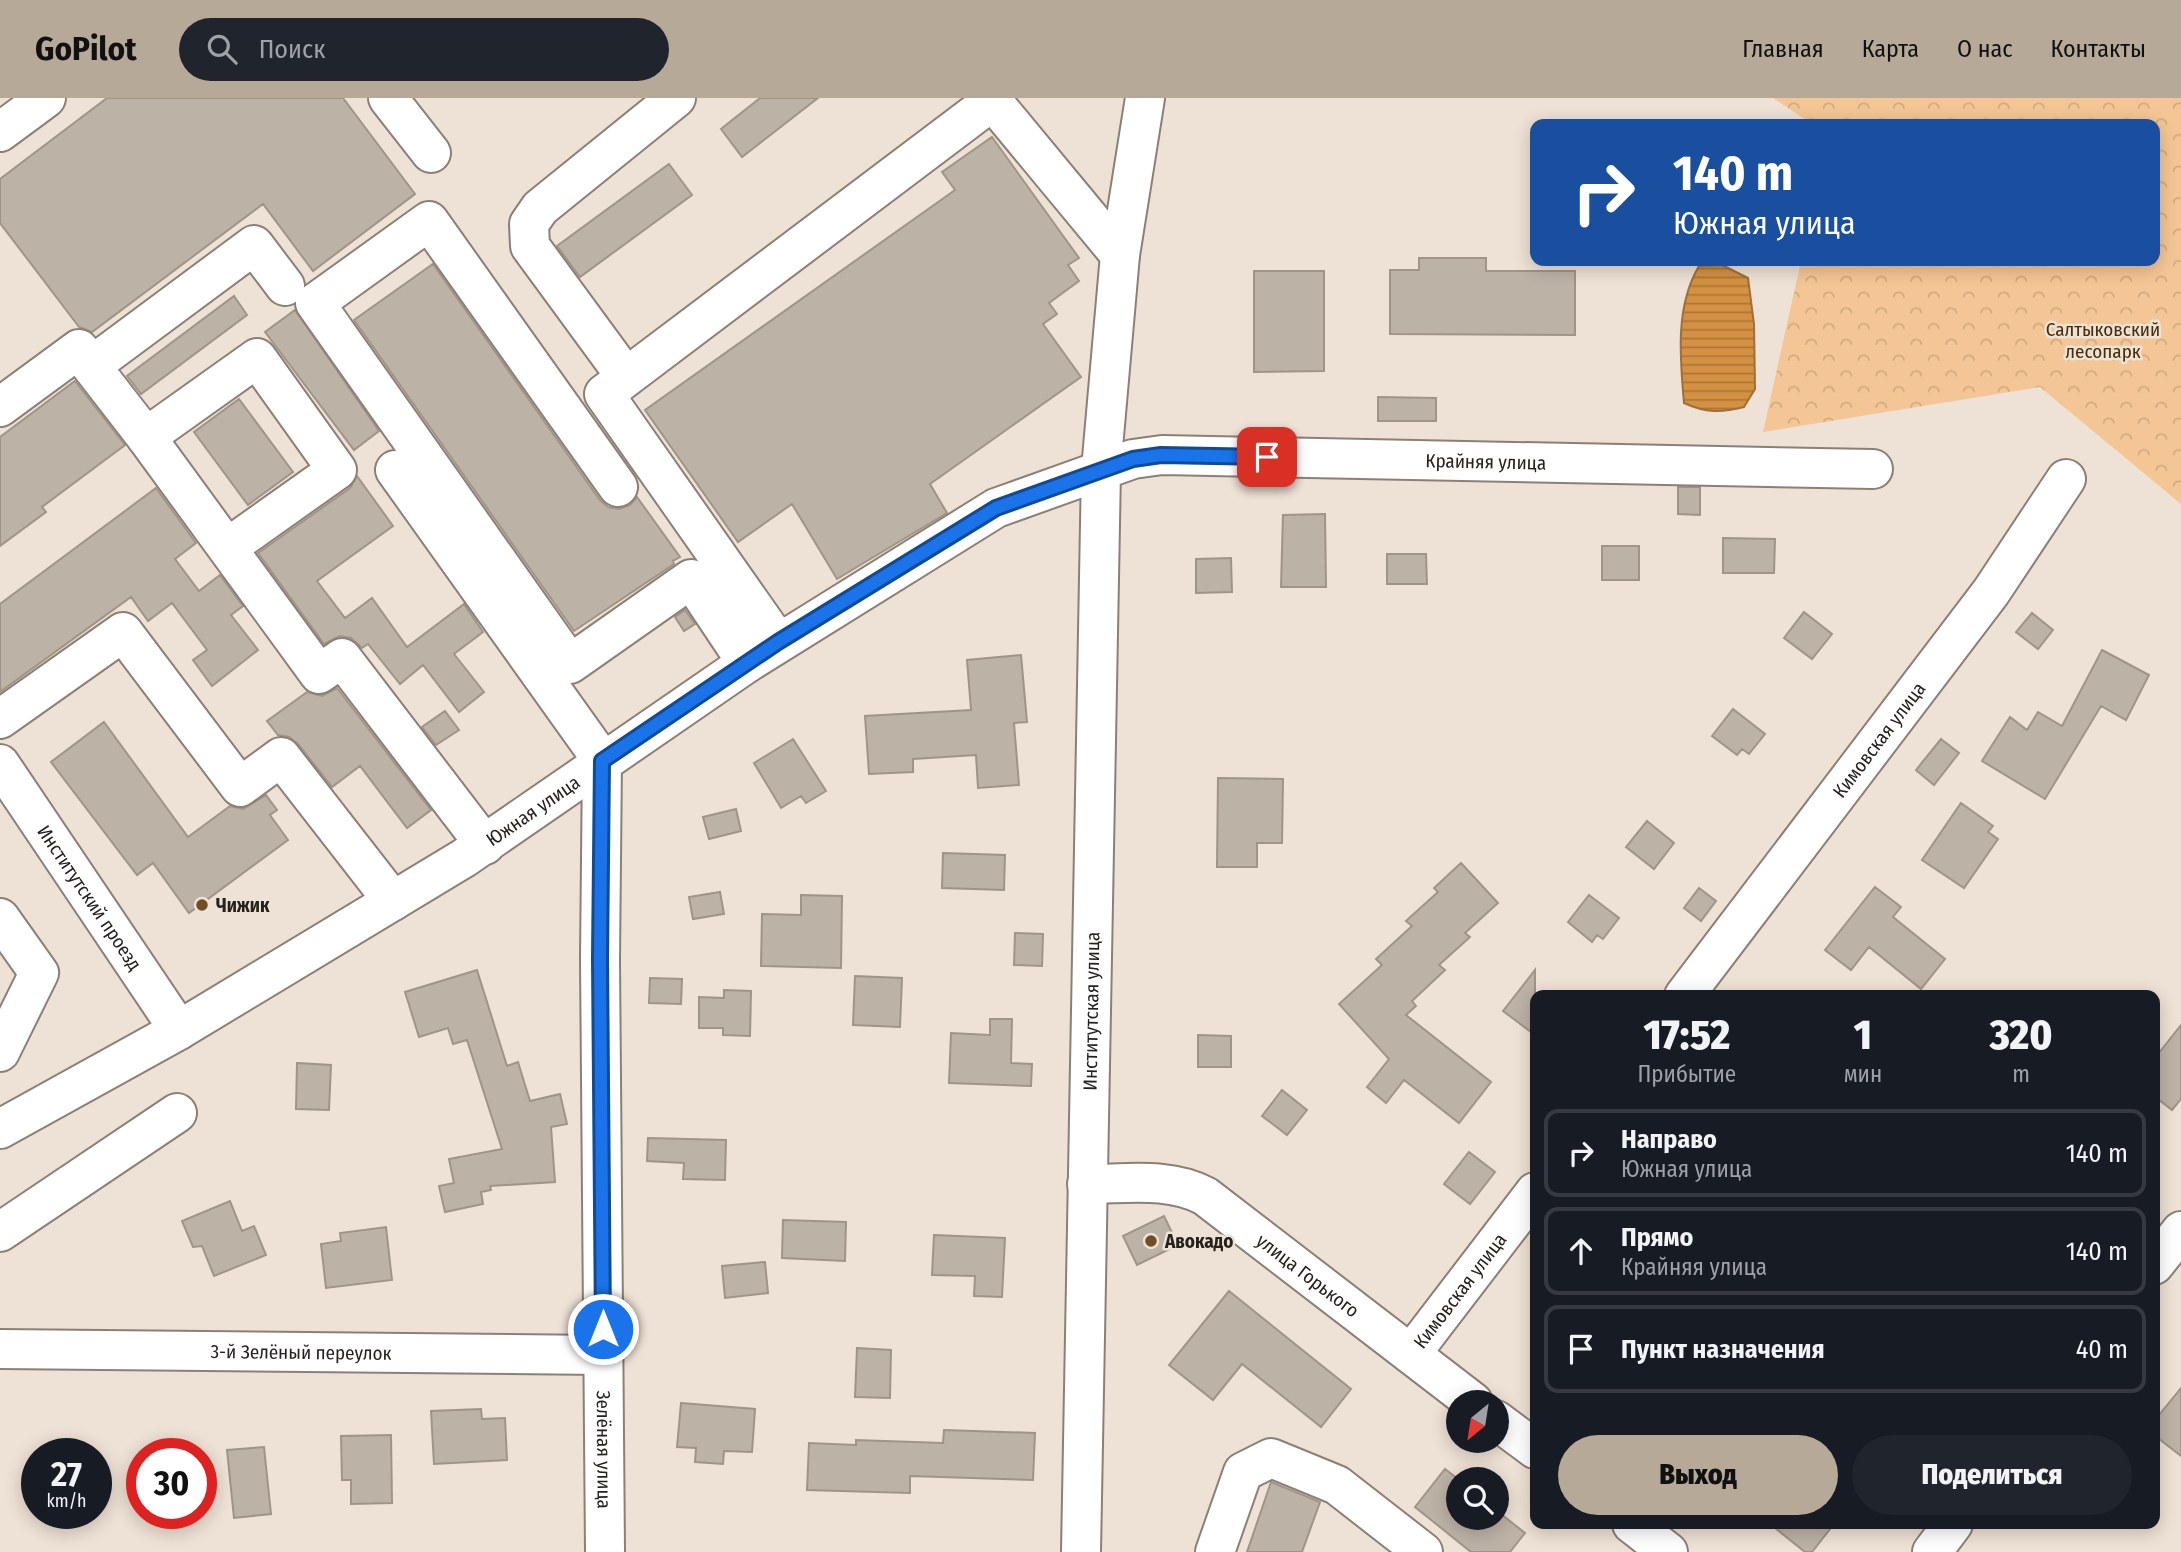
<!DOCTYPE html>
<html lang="ru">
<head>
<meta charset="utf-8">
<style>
  body { margin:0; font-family:"Fira Sans Condensed",sans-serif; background:#20242c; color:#f1f3f6; height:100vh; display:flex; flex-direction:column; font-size:26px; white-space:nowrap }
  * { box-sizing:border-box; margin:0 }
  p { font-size:23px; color:#9ea1a6 }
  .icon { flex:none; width:38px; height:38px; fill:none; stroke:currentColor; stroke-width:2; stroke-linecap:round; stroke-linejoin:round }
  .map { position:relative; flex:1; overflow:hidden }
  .sheet { position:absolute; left:1530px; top:892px; width:630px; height:539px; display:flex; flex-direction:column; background:#171b24; border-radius:14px; box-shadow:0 4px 18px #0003 }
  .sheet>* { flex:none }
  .hud { position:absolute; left:1530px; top:21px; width:630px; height:147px; border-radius:14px; box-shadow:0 4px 18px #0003; background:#1a4fa0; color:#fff; overflow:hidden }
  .needle { width:46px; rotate:210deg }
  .tools { position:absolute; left:1446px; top:1292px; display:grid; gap:14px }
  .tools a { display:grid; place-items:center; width:63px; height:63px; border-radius:50%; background:#171b24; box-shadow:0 4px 18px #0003; font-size:35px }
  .speed { position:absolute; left:21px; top:1340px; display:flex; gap:14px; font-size:35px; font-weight:700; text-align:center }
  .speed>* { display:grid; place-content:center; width:91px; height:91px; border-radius:50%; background:#171b24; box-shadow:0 4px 18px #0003; line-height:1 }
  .speed small { font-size:18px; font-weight:400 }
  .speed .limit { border:10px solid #d22; background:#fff; color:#111 }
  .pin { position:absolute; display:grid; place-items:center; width:60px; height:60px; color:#fff; margin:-30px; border-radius:14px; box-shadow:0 4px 10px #0006 }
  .me { position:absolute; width:77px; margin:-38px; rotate:0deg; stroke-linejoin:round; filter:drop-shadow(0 0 5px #0008) }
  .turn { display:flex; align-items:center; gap:24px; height:147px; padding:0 28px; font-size:32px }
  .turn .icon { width:91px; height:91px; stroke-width:2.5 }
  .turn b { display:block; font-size:49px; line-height:60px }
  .eta { display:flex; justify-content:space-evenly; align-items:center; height:119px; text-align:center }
  .eta b { font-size:42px; font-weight:800; line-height:49px }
  .button { display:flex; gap:14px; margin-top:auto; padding:14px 28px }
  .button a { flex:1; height:80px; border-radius:42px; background:#b7a998; color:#111; font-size:28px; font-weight:800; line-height:80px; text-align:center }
  .button a+a { background:#20242c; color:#f1f3f6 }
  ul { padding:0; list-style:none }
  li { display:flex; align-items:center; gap:21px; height:88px; margin:0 14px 10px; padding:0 14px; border:4px solid #363941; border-radius:14px }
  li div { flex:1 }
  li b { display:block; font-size:26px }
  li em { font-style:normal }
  header { display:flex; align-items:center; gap:42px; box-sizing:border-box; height:98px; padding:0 35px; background:#b7a998; color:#111 }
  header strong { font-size:33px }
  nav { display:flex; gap:38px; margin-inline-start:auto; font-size:24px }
  .search { width:490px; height:63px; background:#20242c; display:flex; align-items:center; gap:18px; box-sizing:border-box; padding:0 24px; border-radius:38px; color:#9ea1a6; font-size:26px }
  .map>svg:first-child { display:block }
  .forest { fill:url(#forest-crowns) }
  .water { fill:url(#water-rules); stroke:#a06f37; stroke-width:2 }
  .building { fill:#bdb2a6; stroke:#a09489; stroke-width:2 }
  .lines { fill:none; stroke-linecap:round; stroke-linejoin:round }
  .minor-casing { stroke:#8b8075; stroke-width:42 }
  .minor { stroke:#fff; stroke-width:38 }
  .route-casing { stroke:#114b97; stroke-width:18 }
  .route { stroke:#1a73e8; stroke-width:12 }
  .poi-dot { fill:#704e26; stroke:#eee1d5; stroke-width:2.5 }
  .labels { text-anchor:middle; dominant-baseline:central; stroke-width:5; stroke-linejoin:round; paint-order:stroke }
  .park-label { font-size:19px; fill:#472c09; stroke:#eee1d5 }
  .street-label { font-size:19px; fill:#25211d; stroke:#eee1d5 }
  .poi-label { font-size:19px; font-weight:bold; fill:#25211d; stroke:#eee1d5; text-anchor:start }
</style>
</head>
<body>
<header>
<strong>GoPilot</strong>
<div class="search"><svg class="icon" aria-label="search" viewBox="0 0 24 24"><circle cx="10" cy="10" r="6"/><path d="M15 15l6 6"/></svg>Поиск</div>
<nav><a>Главная</a><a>Карта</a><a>О нас</a><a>Контакты</a></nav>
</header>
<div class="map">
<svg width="2181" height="1454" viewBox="0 0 2181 1454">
  <defs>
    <pattern id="forest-crowns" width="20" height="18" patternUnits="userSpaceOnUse" patternTransform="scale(1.75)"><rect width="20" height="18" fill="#f4c695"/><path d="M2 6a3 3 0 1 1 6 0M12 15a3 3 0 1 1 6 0" fill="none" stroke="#d1aa80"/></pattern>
    <pattern id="water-rules" width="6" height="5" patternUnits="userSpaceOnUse" patternTransform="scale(1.75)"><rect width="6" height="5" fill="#d49142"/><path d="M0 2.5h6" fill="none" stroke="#ac7637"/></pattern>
  </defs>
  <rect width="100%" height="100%" fill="#eee1d5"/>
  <!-- forest -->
  <path class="forest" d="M1773,0H2181V406L2040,289L1763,334L1801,163H2154V26H1812Z"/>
  <!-- water -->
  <path class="water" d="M1722,167L1748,180L1754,226L1755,291L1744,309C1721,315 1706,315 1684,305C1680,260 1675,208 1699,168Z"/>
  <!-- building -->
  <path class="building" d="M107,0H343L415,96L313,173L263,106L92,234L79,229L0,125V81Z
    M760,0H818L742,59L721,31Z
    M992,39L1079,160L1068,167L1079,183L1049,205L1057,216L1043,226L1081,279L930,386L947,415L837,481L792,406L738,444L645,312L955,92L942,74Z
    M669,66L692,97L580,179L557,148Z
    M1419,160H1486V173H1575V237L1390,236V172H1419Z
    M433,166L600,402L608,409L619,411L630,407L637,399L680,459L673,463L674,466L574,533L354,222Z
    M1254,173H1324V273L1254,274Z
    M234,198L247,217L141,296L127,278Z
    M295,212L379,333L354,352L265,234Z
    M75,283L125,347L42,409L46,414L0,448V339Z
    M1378,299L1436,300V323H1378Z
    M239,301L293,374L248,407L194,334Z
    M357,378L393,428L317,483L345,520L372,500L407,549L464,506L483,534L454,556L484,594L459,614L423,567L400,586L368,546L362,550L351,540L340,538L324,546L258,455L350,390Z
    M1678,389H1700V417L1678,416Z
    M156,390L196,445L175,461L199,493L220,477L243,508L231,517L258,552L212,588L193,562L207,552L172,505L148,523L131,499L0,594V506Z
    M1325,416L1326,489H1281L1283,417Z
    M1723,440L1775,441L1774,475H1723Z
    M1602,448H1639V482H1602Z
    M1387,456H1426L1427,486H1387Z
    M1231,460L1232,494L1196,495V461Z
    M685,512L695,526L684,533L675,519Z
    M1804,514L1832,536L1812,561L1784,540Z
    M2032,515L2053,532L2038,551L2016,534Z
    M2102,552L2149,577L2126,622L2101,608L2045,701L1982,663L2010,619L2027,632L2038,614L2062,628Z
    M1021,557L1027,624L1014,625L1019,687L978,690L976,657L913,661V674L869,676L865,618L971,612L967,562Z
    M337,590L431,712L407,730L360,668L332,689L298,646L289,639L278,637L267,623L307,594L322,598Z
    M1733,611L1765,636L1749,656L1742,651L1737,657L1712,638Z
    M445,613L459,632L436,647L422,629Z
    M104,624L188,739L230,708L243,711L266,697L277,712L270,717L288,742L189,815L153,765L137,777L51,664Z
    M793,641L826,693L806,705L801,698L781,710L754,665Z
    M1941,641L1959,655L1934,687L1916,672Z
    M1218,680L1283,681L1282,745H1257V769H1217Z
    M1961,705L1993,728L1988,734L1998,741L1964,790L1922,762Z
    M736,711L741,733L709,741L703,719Z
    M1647,723L1674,745L1654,771L1626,749Z
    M943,755L1005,757L1004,792L942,790Z
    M1461,765L1498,805L1465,835L1470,839L1439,867L1445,872L1412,903L1416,908L1406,917L1491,984L1459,1025L1404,982L1386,1005L1367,989L1389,961L1339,906L1382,867L1376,861L1412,828L1406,823L1438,794L1434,790Z
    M1875,789L1901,809L1893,819L1945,861L1921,891L1869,849L1851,872L1825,852Z
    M1699,790L1716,803L1701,823L1684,810Z
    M720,794L724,816L693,821L689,799Z
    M801,797L842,798L841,870L761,868L762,816L801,817Z
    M1589,797L1619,820L1603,841L1597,837L1592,844L1568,824Z
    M1015,835L1043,836L1042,868L1014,867Z
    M477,872L507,968L518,964L530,1003L560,996L567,1026L551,1029L555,1084L490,1088L491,1092L481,1094L483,1106L445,1114L439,1088L454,1085L449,1061L502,1051L467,942L453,946L448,930L419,939L405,894Z
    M1535,872V937L1503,913Z
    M855,878L902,880L900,929L853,927Z
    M650,880L682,881L681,906L649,905Z
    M724,892L751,893L750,938L723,937V930H699V899L724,900Z
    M990,921H1012L1011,965L1032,966L1031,988L949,985L951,935L990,937Z
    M2181,927V1001L2172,1012L2154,998V961Z
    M1198,937L1231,938V969H1198Z
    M297,965L331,967L329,1012L296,1011Z
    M1282,992L1307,1012L1287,1037L1262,1018Z
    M648,1040L726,1042L725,1082L683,1081L684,1065L647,1063Z
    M1469,1054L1495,1074L1470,1106L1444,1086Z
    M230,1103L242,1133L254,1128L266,1157L214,1178L202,1148L193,1149L182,1123Z
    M1164,1118L1178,1147L1137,1167L1123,1138Z
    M783,1122L846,1124L845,1163L782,1160Z
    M386,1129L392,1182L326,1190L321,1146L341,1143L340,1135Z
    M934,1137L1005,1140L1002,1199L974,1198L975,1178L932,1177Z
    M765,1164L768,1195L725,1200L722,1168Z
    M1229,1193L1351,1291L1321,1329L1242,1266L1213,1302L1169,1267Z
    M857,1250L891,1252L890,1300L855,1299Z
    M2181,1290V1358L2154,1337V1323Z
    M681,1305L755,1311L752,1354L724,1353L723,1366L695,1364L696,1350L677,1349Z
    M481,1311L482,1321L505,1320L507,1362L434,1366L431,1313Z
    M944,1332L1035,1335L1033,1382L910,1378V1395L807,1392L809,1345L856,1347V1342L943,1345Z
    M391,1337L392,1405L351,1406V1382H342L341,1338Z
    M264,1349L271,1416L234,1420L227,1352Z
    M1445,1371L1458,1381V1419H1496V1412L1525,1435L1510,1454H1471L1415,1409Z
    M1271,1384L1320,1404L1302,1454H1247Z
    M1770,1426H1834L1812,1454H1805Z"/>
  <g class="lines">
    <!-- minor casing -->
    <g class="minor-casing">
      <g id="minor">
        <path d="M388,0L431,55"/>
        <path d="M990,0L1120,157"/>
        <path d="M0,34L46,0"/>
        <path d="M626,279L530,148L529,126L540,110L676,0"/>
        <path d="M0,309L79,251L91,268"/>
        <path d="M146,339L91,268L254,147L285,188"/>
        <path id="s1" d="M395,372L602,662L600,861L605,1454"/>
        <path d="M618,389L429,123L315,205L570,566L691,481L747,565"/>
        <path d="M227,450L337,372L257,260L146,339L319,576L342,560L485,747"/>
        <path d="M778,544L604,296L991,4L988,0"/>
        <path d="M0,621L123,534L240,689L281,659L393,803"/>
        <path id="s2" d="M0,666L179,932"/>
        <path d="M0,820L39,875L0,954"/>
        <path id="s3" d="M1684,898L1991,494L2066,381"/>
        <path id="s4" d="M0,1031L179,932L464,760L747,565L996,410L1133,361L1162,357L1873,371"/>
        <path id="s5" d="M1087,1086C1127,1086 1169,1079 1205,1098L1473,1304"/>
        <path d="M0,1134L177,1015"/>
        <path d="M2154,1167L2181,1133"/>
        <path id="s6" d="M0,1251L603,1257"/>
        <path id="s7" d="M1411,1256L1535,1094"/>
        <path d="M1496,1322L1535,1351"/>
        <path d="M1632,1426L1668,1454"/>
        <path id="s8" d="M1081,1454L1101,372L1120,157L1145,0"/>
        <path d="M1215,1454L1243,1374L1271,1360L1337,1387L1423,1454"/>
        <path d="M1932,1454L1953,1426"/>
      </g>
    </g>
    <!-- minor -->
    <use href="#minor" class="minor"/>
  </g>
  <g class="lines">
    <!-- route casing -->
    <g class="route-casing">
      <path id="route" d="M603,1231L600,861L602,663L778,544L996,410L1133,361L1161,357L1267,359"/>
    </g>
    <!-- route -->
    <use href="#route" class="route"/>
  </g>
  <!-- markers -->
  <g class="poi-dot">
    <circle cx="202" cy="807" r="7"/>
    <circle cx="1151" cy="1143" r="7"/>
  </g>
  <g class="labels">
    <!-- park labels -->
    <g class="park-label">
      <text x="2103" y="231">Салтыковский<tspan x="2103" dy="22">лесопарк</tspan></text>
    </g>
    <!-- street labels -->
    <g class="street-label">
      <text stroke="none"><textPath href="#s4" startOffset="1673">Крайняя улица</textPath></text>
      <text stroke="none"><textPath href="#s3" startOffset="322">Кимовская улица</textPath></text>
      <text stroke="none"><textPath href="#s4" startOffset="621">Южная улица</textPath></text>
      <text stroke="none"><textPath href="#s2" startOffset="161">Институтский проезд</textPath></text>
      <text stroke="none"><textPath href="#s8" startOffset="541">Институтская улица</textPath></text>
      <text stroke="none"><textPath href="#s5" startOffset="250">улица Горького</textPath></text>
      <text stroke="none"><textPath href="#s7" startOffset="80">Кимовская улица</textPath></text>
      <text stroke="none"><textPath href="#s6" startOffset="301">3-й Зелёный переулок</textPath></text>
      <text stroke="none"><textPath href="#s1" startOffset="1046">Зелёная улица</textPath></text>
    </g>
    <!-- poi labels -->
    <g class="poi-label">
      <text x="216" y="807">Чижик</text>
      <text x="1165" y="1143">Авокадо</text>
    </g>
  </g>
</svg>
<div class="tools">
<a><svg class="needle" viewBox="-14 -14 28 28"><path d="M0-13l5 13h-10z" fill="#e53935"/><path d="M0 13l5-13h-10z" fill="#9ea1a6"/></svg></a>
<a><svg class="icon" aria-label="search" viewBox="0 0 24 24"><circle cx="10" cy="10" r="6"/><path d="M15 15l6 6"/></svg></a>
</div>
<div class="speed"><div>27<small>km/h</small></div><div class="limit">30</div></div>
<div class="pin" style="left:1267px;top:359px;background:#d93025"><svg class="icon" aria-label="arrive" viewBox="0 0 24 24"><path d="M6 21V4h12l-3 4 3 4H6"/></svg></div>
<svg class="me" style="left:603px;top:1231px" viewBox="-20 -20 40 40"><circle r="17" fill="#1a73e8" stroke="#fff" stroke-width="3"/><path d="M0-11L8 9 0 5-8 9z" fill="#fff"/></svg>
<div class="hud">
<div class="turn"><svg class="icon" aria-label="right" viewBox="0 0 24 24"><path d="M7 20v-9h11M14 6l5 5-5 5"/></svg><div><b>140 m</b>Южная улица</div></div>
</div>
<section class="sheet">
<div class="eta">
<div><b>17:52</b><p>Прибытие</p></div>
<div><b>1</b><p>мин</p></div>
<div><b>320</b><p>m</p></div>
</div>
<ul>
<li><svg class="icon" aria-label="right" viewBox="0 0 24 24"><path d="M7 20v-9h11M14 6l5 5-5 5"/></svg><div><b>Направо</b><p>Южная улица</p></div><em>140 m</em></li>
<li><svg class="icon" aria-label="ahead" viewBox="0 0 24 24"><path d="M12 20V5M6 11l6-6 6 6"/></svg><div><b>Прямо</b><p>Крайняя улица</p></div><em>140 m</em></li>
<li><svg class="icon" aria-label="arrive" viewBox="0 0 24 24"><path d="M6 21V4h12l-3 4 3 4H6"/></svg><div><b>Пункт назначения</b></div><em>40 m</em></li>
</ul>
<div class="button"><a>Выход</a><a>Поделиться</a></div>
</section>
</div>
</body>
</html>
